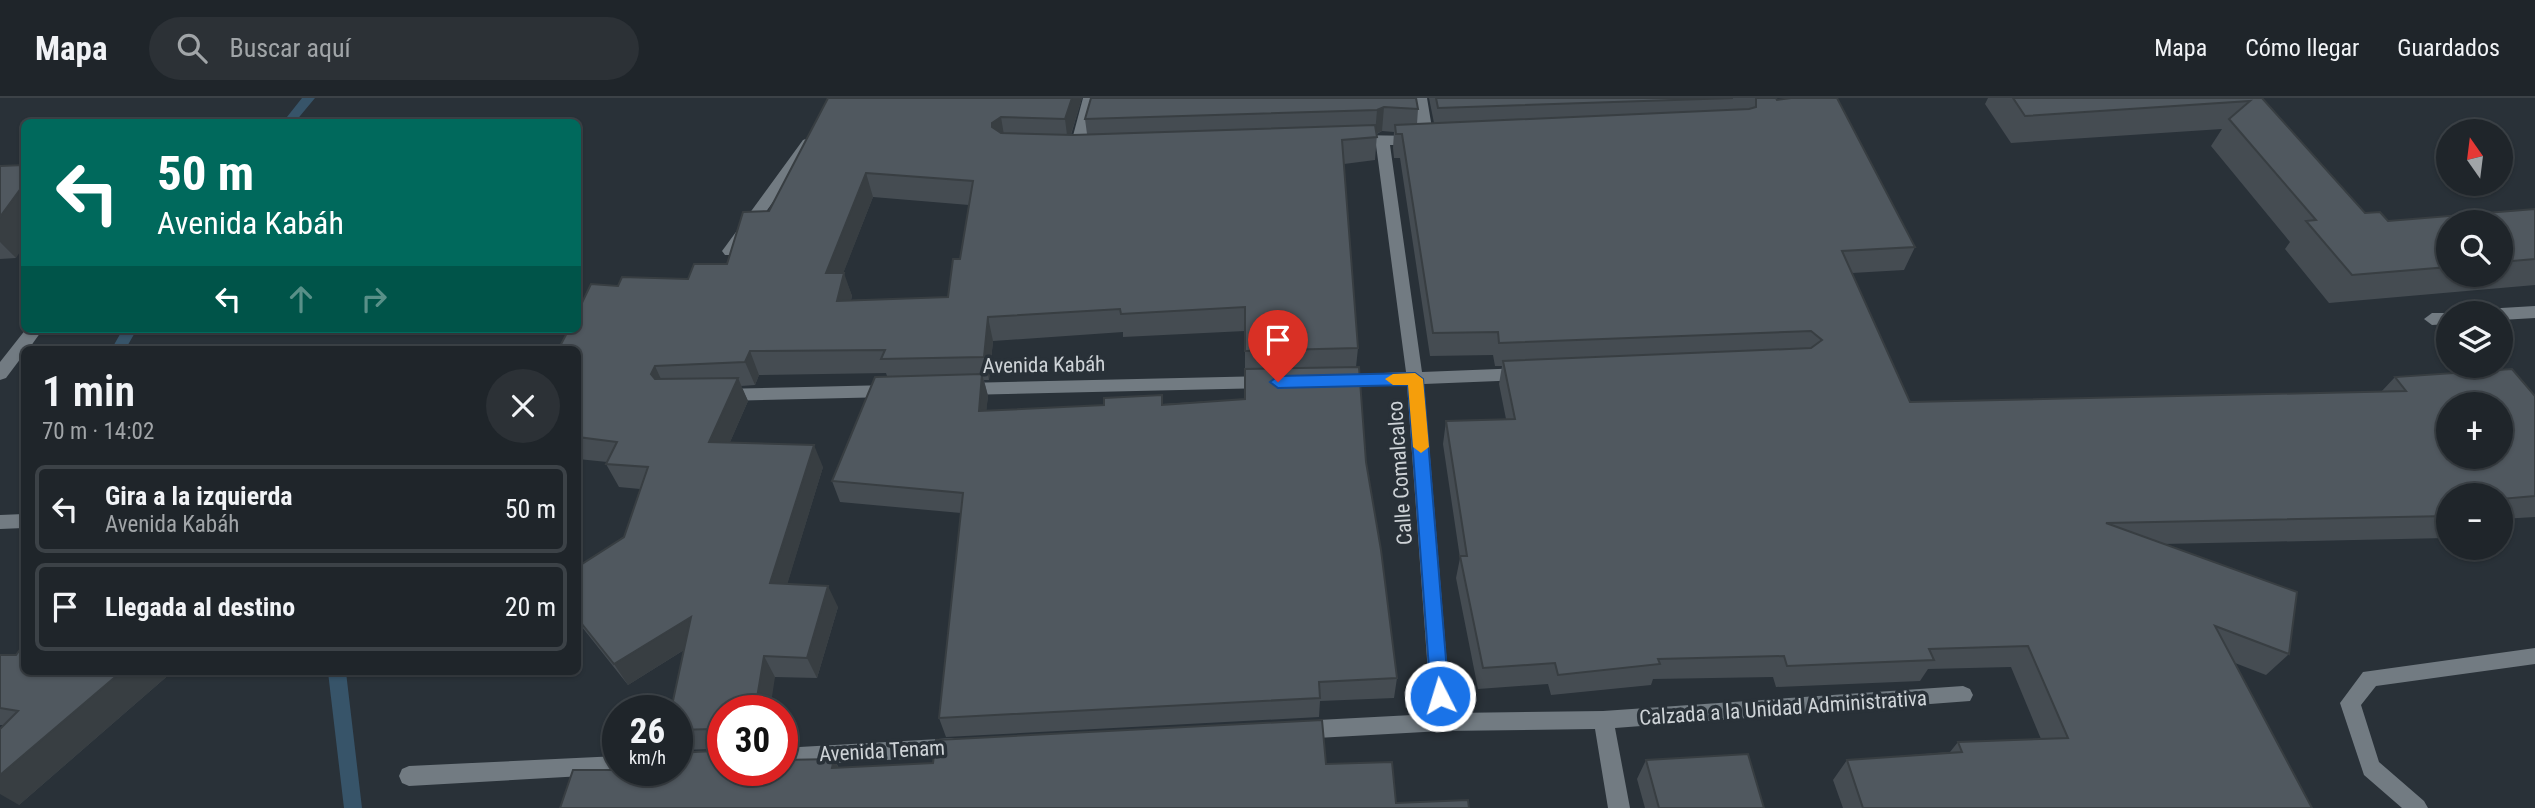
<!DOCTYPE html>
<html lang="es">
<head>
<meta charset="utf-8">
<style>
  body { margin:0; font-family:"Roboto Condensed",sans-serif; background:#2c3136; color:#f1f3f6; height:100vh; display:flex; flex-direction:column; font-size:26px; white-space:nowrap }
  * { box-sizing:border-box; margin:0 }
  p { font-size:23px; color:#a1a5a8 }
  .icon { flex:none; width:38px; height:38px; fill:none; stroke:currentColor; stroke-width:2; stroke-linecap:round; stroke-linejoin:round }
  .map { position:relative; flex:1; overflow:hidden }
  .sheet { position:absolute; left:21px; top:248px; width:560px; height:329px; display:flex; flex-direction:column; background:#1f252a; border-radius:10px; box-shadow:0 2px 5px #0004,0 0 0 2px #3c4247 }
  .sheet>* { flex:none }
  .hud { position:absolute; left:21px; top:21px; width:560px; height:214px; border-radius:10px; box-shadow:0 2px 5px #0004,0 0 0 2px #3c4247; background:#00695c; color:#fff; overflow:hidden }
  .needle { width:46px; rotate:346deg }
  .controls { position:absolute; left:2436px; top:21px; display:grid; gap:14px }
  .controls a { display:grid; place-items:center; width:77px; height:77px; border-radius:50%; background:#1f252a; box-shadow:0 2px 5px #0004,0 0 0 2px #3c4247; font-size:35px }
  .speed { position:absolute; left:602px; top:597px; display:flex; gap:14px; font-size:35px; font-weight:700; text-align:center }
  .speed>* { display:grid; place-content:center; width:91px; height:91px; border-radius:50%; background:#1f252a; box-shadow:0 2px 5px #0004,0 0 0 2px #3c4247; line-height:1 }
  .speed small { font-size:18px; font-weight:400 }
  .speed .limit { border:10px solid #d22; background:#fff; color:#111 }
  .pin { position:absolute; display:grid; place-items:center; width:60px; height:60px; color:#fff; margin:-72px -30px; border-radius:50% 50% 50% 0; rotate:-45deg; box-shadow:0 0 7px #0007 }
  .pin .icon { rotate:45deg }
  .me { position:absolute; width:77px; margin:-38px; rotate:355deg; stroke-linejoin:round; filter:drop-shadow(0 0 5px #0008) }
  .turn { display:flex; align-items:center; gap:24px; height:147px; padding:0 21px; font-size:32px }
  .turn .icon { width:91px; height:91px; stroke-width:2.5 }
  .turn b { display:block; font-size:49px; line-height:60px }
  .lanes { display:flex; align-items:center; height:66px; padding:0 21px; background:#0003; justify-content:center; gap:35px; direction:ltr }
  .lanes .off { opacity:.35 }
  .round { display:grid; place-items:center; flex:none; width:74px; height:74px; border-radius:37px; background:#2c3136 }
  .overview { display:flex; align-items:center; justify-content:space-between; height:119px; padding:0 21px }
  h1 { font-size:42px; font-weight:600; line-height:52px }
  ul { padding:0; list-style:none }
  li { display:flex; align-items:center; gap:21px; height:88px; margin:0 14px 10px; padding:0 7px; border:4px solid #3c4247; border-radius:10px }
  li div { flex:1 }
  li b { display:block; font-size:26px }
  li em { font-style:normal }
  header { display:flex; align-items:center; gap:42px; box-sizing:border-box; height:98px; padding:0 35px; background:#1f252a; border-bottom:2px solid #3c4247 }
  header strong { font-size:33px }
  nav { display:flex; gap:38px; margin-inline-start:auto; font-size:24px }
  .search { width:490px; height:63px; background:#2c3136; display:flex; align-items:center; gap:18px; box-sizing:border-box; padding:0 24px; border-radius:38px; color:#a1a5a8; font-size:26px }
  .map>svg:first-child { display:block }
  .lines { fill:none; stroke-linecap:round; stroke-linejoin:round }
  .stream { fill:#375469; fill-rule:evenodd }
  .minor { fill:#727b82; fill-rule:evenodd }
  .wall { fill:#454c52; fill-rule:evenodd }
  .shaded-wall { fill:#383e42 }
  .building { fill:#50585f; stroke:#383e42; stroke-width:2; fill-rule:evenodd }
  .route { fill:#1a73e8; stroke:#114b97; stroke-width:2 }
  .slow { fill:#f59e0b }
  .labels { text-anchor:middle; dominant-baseline:central; stroke-width:7; stroke-linejoin:round; paint-order:stroke }
  .street-label { font-size:21px; fill:#ced3d7; stroke:#293138 }
</style>
</head>
<body>
<header>
<strong>Mapa</strong>
<div class="search"><svg class="icon" aria-label="search" viewBox="0 0 24 24"><circle cx="10" cy="10" r="6"/><path d="M15 15l6 6"/></svg>Buscar aquí</div>
<nav><a>Mapa</a><a>Cómo llegar</a><a>Guardados</a></nav>
</header>
<div class="map">
<svg width="2535" height="710" viewBox="0 0 2535 710">
  <rect width="100%" height="100%" fill="#293138"/>
  <g class="lines">
    <!-- stream -->
    <path class="stream" d="M302,0H315L295,24H283Z
      M123,231H137L125,252H111Z
      M328,574H346L362,710H344Z"/>
    <!-- minor -->
    <path class="minor" d="M1083,0H1097L1083,53L1076,58L1069,53Z
      M1413,0H1427L1434,42L1427,47H1390L1422,274L1523,270L1531,276L1523,282L1424,286L1451,615L1603,613L1963,588L1970,591L1973,597L1970,603L1615,630L1630,710H1608L1595,631L1442,633L1299,641L1292,638L1289,632L1292,626L1299,623L1431,616L1407,287L1338,289L1330,283L1338,277L1406,274L1376,47H1353L1346,42L1353,37L1419,38Z
      M808,40L815,45L735,157H725L722,153L725,149L803,42Z
      M2535,208V220L2501,222V215H2493L2501,210Z
      M2432,215H2451H2448V226L2432,227L2424,221Z
      M26,231H43L28,252H24V256L6,280L0,282V264Z
      M1268,278L1276,284L1268,290L964,297L956,291L964,285Z
      M890,287L898,293L890,299L722,303L716,301L714,297L716,293L722,291Z
      M24,416V430L0,431V417Z
      M2535,550V566L2376,588L2361,607L2379,664L2424,703L2428,710H2402L2364,677L2340,605L2363,574Z
      M956,640L963,642L966,649L963,656L956,658L782,668V650Z
      M618,658V672H626L618,676L409,688L402,685L399,678L402,671L409,668Z"/>
  </g>
  <!-- wall -->
  <path class="wall" d="M828,0H1082L1071,37L1087,36L1085,21L1416,0L1418,11L1417,26L1434,25L1429,0H1776L1915,149L1904,172L1852,175L1910,304L2381,294L2395,279L2535,298V419L2501,421V397H2448V438L2446,440L2163,446L2289,556L2266,577L2235,565L2312,710H1843L1833,682L1847,662L1950,654L1958,644L2041,641L2011,569L1928,571L1920,583L1776,589L1773,579L1653,581L1651,587L1551,597L1548,586L1478,591L1456,480L1460,460L1443,346L1446,323L1506,321L1499,286L1502,268H1495L1493,257L1430,258L1400,60H1394L1393,50L1394,34L1382,33L1377,36L1375,62L1344,66L1358,250L1356,269L1366,364L1397,580L1394,600L1320,603L1319,619L946,639L939,620L961,415L840,404L832,383L887,278L886,275L759,277L755,287L741,288L748,303L730,344L823,369L787,486L838,509L817,580L775,579L723,672L834,661L839,670L1326,666L1396,705L1469,710L677,672L712,653V651L681,652L677,647V612L684,552L628,587L578,524V471L624,439L640,391L619,389L606,366L607,364L578,361V252L618,188L688,181L727,166L769,113ZM873,99L969,107L960,161L948,199L851,202L852,198L843,175ZM1245,233V301L1162,306L986,313L988,298L984,282H989L993,243L1123,234V239Z
    M1988,0H2262L2365,115L2388,123L2535,111V187L2329,205L2285,151L2290,144L2211,48L2222,31L2011,45L1985,6ZM2448,124H2501V177H2448Z
    M0,68L16,160L0,161Z
    M0,557L24,574H172L19,707L4,627H0Z
    M1646,662L1764,710H1645L1637,681Z"/>
  <!-- shaded-wall -->
  <path class="shaded-wall" d="M1072,0H1082L1068,45L1065,21Z
    M1384,9L1382,33L1375,36L1377,12Z
    M1001,19L1005,43L992,29V25Z
    M866,75L873,99L834,199L826,175Z
    M24,86V148L16,160L0,144V119Z
    M844,175L852,198L845,226L837,203Z
    M988,219L993,243L989,282L984,259Z
    M750,253L759,277L755,287L745,264Z
    M655,268L666,292L663,299L651,276Z
    M982,276L988,298L984,334L979,313Z
    M738,280L748,303L720,367L709,344Z
    M814,347L823,369L781,507L770,485Z
    M828,488L838,509L817,580L807,560Z
    M691,519L703,540L628,587L614,566Z
    M764,558L775,579L770,612H755Z
    M121,574H172L19,707L0,696V677Z
    M834,661L844,681L832,670Z"/>
  <!-- building -->
  <path class="building" d="M828,0H1072L1065,21L1001,19L992,25V29L1001,35L1073,37L1375,27L1377,39L1342,42L1358,250L1245,253V209L1121,216L1120,211L988,219L984,259L881,261L885,252L750,253L745,264L655,268L651,276L655,281L738,280L709,344L814,347L770,485L828,488L807,560L764,558L755,612H723V672H782V662L834,661L832,670L933,665L936,642L1322,622L1326,666L1392,664L1396,705L1468,702L1469,710H560L573,672H677V655L712,653V631L677,632V612H671L691,519L614,566L578,521V471L579,468L624,439L648,369L606,366L617,344L578,339V252H558L569,231H578V213L591,186L618,188L622,179L688,181L694,166H727L743,114L769,113ZM866,75L973,83L960,161H953L948,199L837,203L844,175H826Z
    M1091,0H1416L1418,11L1384,9L1377,12L1085,21Z
    M1436,0H1733L1438,10Z
    M1756,0H1776L1777,2L1791,0H1837L1915,149L1842,153L1910,304L2406,293L2395,279L2512,271L2535,298V398L2501,401V397H2448V418L2106,425L2297,494L2289,556L2215,528L2312,710H1863L1847,662L1962,654L1958,644L2068,640L2028,548L1929,551L1934,562L1787,568L1784,558L1658,561L1660,566L1558,577L1555,565L1483,570L1460,458H1467L1446,323L1515,321L1503,263L1811,250L1822,242L1811,233L1499,245L1498,234L1433,235L1402,36H1396L1395,27L1749,11L1756,9ZM2448,306H2501V359H2448Z
    M2013,0H2262L2365,115L2380,114L2388,123L2535,111V161L2501,164V124H2448V169L2352,177L2306,123L2316,122L2229,21L2250,3L2025,18Z
    M24,67V86L0,119V68Z
    M1359,269L1366,364L1381,452L1397,580L1319,584L1320,600L939,620L963,395L832,383L875,279L982,276L979,313L1104,307V300L1162,297V307L1245,301V271Z
    M24,546V574H121L0,677V631L18,613L0,610V557H16Z
    M1748,656L1764,710H1659L1646,662Z"/>
  <!-- route -->
  <path class="route" d="M1415,275L1423,281L1449,598L1446,603L1440,606L1434,603L1431,598L1408,287L1278,290L1270,284L1278,278Z"/>
  <!-- slow -->
  <path class="slow" d="M1415,275L1423,281L1429,349L1421,355L1413,349L1408,287H1393L1385,281L1393,276Z"/>
  <g class="labels">
    <!-- street labels -->
    <g class="street-label">
      <text transform="translate(1044 267) rotate(-1)">Avenida Kabáh</text>
      <text transform="translate(1400 375) rotate(-94)">Calle Comalcalco</text>
      <text transform="translate(1783 610) rotate(-4)">Calzada a la Unidad Administrativa</text>
      <text transform="translate(882 653) rotate(-3)">Avenida Tenam</text>
    </g>
  </g>
</svg>
<div class="controls">
<a><svg class="needle" viewBox="-14 -14 28 28"><path d="M0-13l5 13h-10z" fill="#e53935"/><path d="M0 13l5-13h-10z" fill="#a1a5a8"/></svg></a>
<a><svg class="icon" aria-label="search" viewBox="0 0 24 24"><circle cx="10" cy="10" r="6"/><path d="M15 15l6 6"/></svg></a>
<a><svg class="icon" aria-label="layers" viewBox="0 0 24 24"><path d="M12 4l9 5-9 5-9-5zM3 14l9 5 9-5"/></svg></a>
<a>+</a>
<a>−</a>
</div>
<div class="speed"><div>26<small>km/h</small></div><div class="limit">30</div></div>
<div class="pin" style="left:1278px;top:284px;background:#d93025"><svg class="icon" aria-label="arrive" viewBox="0 0 24 24"><path d="M6 21V4h12l-3 4 3 4H6"/></svg></div>
<svg class="me" style="left:1440px;top:598px" viewBox="-20 -20 40 40"><circle r="17" fill="#1a73e8" stroke="#fff" stroke-width="3"/><path d="M0-11L8 9 0 5-8 9z" fill="#fff"/></svg>
<div class="hud">
<div class="turn"><svg class="icon" aria-label="left" viewBox="0 0 24 24"><path d="M17 20v-9H6M10 6l-5 5 5 5"/></svg><div><b>50 m</b>Avenida Kabáh</div></div>
<div class="lanes"><svg class="icon" aria-label="left" viewBox="0 0 24 24"><path d="M17 20v-9H6M10 6l-5 5 5 5"/></svg><svg class="icon off" aria-label="ahead" viewBox="0 0 24 24"><path d="M12 20V5M6 11l6-6 6 6"/></svg><svg class="icon off" aria-label="right" viewBox="0 0 24 24"><path d="M7 20v-9h11M14 6l5 5-5 5"/></svg></div>
</div>
<section class="sheet">
<div class="overview"><div><h1>1 min</h1><p>70 m · 14:02</p></div><a class="round"><svg class="icon" aria-label="close" viewBox="0 0 24 24"><path d="M6 6l12 12M18 6L6 18"/></svg></a></div>
<ul>
<li><svg class="icon" aria-label="left" viewBox="0 0 24 24"><path d="M17 20v-9H6M10 6l-5 5 5 5"/></svg><div><b>Gira a la izquierda</b><p>Avenida Kabáh</p></div><em>50 m</em></li>
<li><svg class="icon" aria-label="arrive" viewBox="0 0 24 24"><path d="M6 21V4h12l-3 4 3 4H6"/></svg><div><b>Llegada al destino</b></div><em>20 m</em></li>
</ul>
</section>
</div>
</body>
</html>
